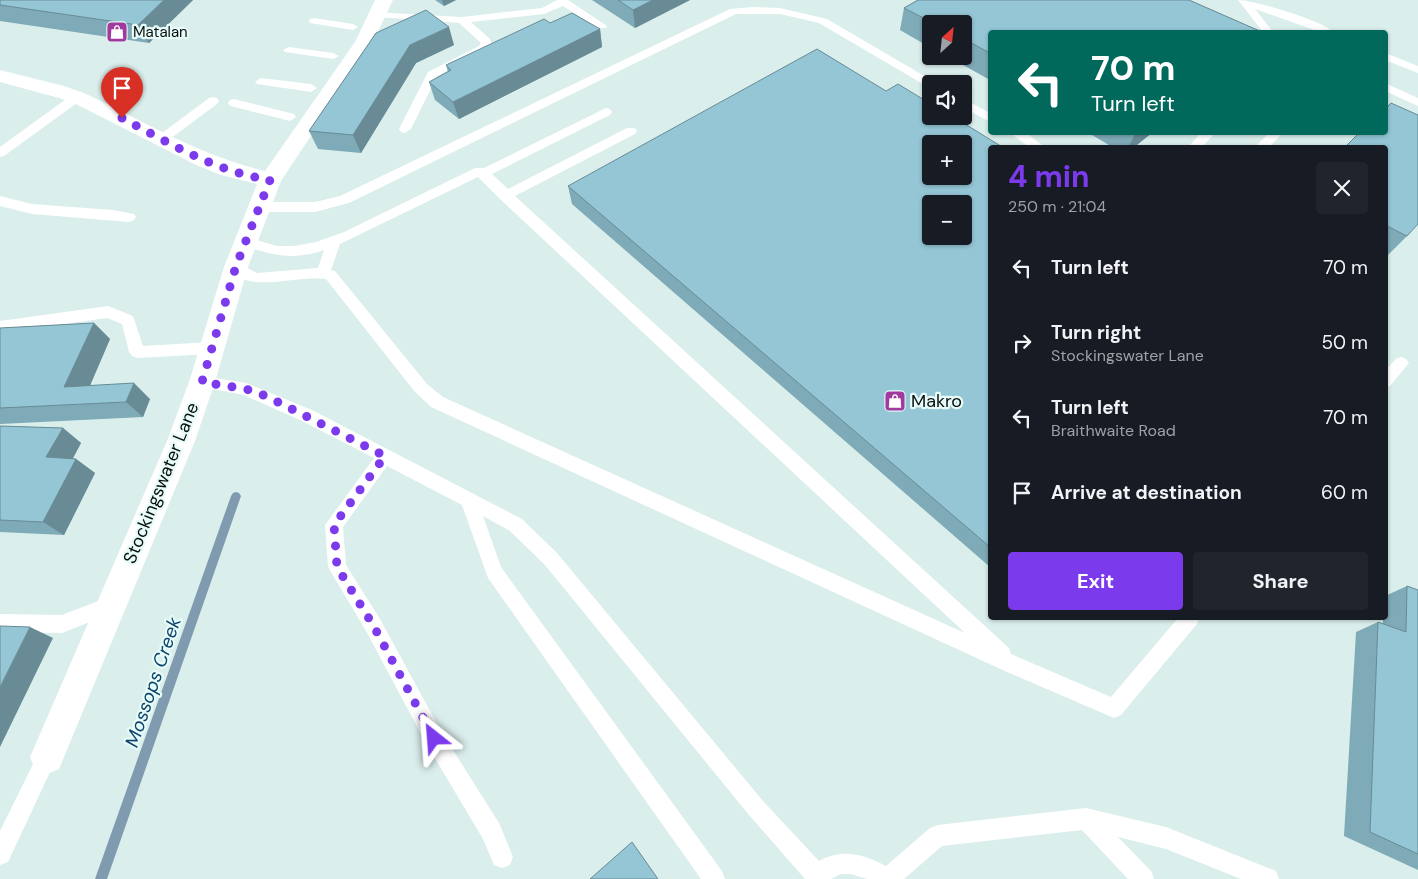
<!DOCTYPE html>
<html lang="en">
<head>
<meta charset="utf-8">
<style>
  body { margin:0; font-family:"DM Sans",sans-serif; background:#20242c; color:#f1f3f6; height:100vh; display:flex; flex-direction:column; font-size:19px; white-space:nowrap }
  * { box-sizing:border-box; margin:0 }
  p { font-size:16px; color:#9ea1a6 }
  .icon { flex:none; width:28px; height:28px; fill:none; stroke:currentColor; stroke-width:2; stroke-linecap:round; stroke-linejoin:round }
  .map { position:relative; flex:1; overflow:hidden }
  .sheet { position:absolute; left:988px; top:145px; width:400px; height:475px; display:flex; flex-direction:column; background:#171b24; border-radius:5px; box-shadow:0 1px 4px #0004 }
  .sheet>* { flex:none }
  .hud { position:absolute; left:988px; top:30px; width:400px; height:105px; border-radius:5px; box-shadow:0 1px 4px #0004; background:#00695c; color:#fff; overflow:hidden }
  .needle { width:32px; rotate:27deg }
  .buttons { position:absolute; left:922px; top:15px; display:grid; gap:10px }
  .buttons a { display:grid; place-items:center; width:50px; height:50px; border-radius:5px; background:#171b24; box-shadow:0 1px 4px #0004; font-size:25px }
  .pin { position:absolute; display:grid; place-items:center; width:42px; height:42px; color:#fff; margin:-51px -21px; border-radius:50% 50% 50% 0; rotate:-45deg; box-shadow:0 0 5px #0007 }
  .pin .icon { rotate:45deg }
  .me { position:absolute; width:55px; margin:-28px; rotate:332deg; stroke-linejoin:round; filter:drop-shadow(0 0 4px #0008) }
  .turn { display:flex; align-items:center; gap:18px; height:105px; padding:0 20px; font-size:22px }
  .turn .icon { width:65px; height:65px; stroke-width:2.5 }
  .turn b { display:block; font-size:35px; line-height:42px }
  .round { display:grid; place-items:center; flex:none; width:52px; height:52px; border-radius:5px; background:#20242c }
  .summary { display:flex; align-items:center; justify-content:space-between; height:85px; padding:0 20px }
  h1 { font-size:30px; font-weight:700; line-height:38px; color:#7c3aed }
  .button { display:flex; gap:10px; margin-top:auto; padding:10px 20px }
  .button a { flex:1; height:58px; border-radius:5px; background:#7c3aed; color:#fff; font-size:20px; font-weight:700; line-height:58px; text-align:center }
  .button a+a { background:#20242c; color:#f1f3f6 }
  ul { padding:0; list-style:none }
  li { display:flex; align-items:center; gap:15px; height:75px; padding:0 20px }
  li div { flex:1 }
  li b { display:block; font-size:19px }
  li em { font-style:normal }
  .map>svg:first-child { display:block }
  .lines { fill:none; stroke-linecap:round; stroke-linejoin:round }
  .stream { fill:#809ab0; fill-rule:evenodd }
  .service { fill:#fff; fill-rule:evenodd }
  .minor { fill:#fff; fill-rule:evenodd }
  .wall { fill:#7faab7 }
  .shaded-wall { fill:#688b95 }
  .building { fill:#94c6d5; stroke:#688b95; fill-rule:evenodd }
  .route { stroke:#7c3aed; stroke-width:9; stroke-dasharray:0 16.2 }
  .labels { text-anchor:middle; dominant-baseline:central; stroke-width:4.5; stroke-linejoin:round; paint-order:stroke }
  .far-poi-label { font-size:15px; fill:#080f0e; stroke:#e7fbf9; text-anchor:start }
  .poi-label { font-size:18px; fill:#080f0e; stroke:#e7fbf9; text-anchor:start }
  .street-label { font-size:18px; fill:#080f0e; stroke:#e7fbf9 }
  .water-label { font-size:19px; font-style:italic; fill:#0d446b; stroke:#e7fbf9 }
</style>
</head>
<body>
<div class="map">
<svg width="1418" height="879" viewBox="0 0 1418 879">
  <rect width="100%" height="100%" fill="#daeeec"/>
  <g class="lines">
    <!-- stream -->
    <path class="stream" d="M236,492L239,493L241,496L107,879H95L231,496L233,493Z"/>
    <!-- service -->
    <path class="service" d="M557,0H568L607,26L606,28H598L563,6L544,14L471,22L490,39L492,46L485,51L437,76L411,129L405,133L401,132L399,129L428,72L477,47L480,45V42L459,23L378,17L373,14L374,12L462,17L542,8Z
      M1238,0C1254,0 1323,21 1333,32H1320L1255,9L1273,32H1263Z
      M753,7L780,8L827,19L938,84H931V87H928L819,23L780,14H736L349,203L315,212H259L254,210L252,207L254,204L259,202H315L340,196L730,9Z
      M314,18L353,24L358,27L353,30L310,23L309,21L310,19Z
      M289,47L333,53L339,56L333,59L285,52L283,50Z
      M1385,53L1418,66V73L1385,60Z
      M261,78L311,84L317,88L311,92L257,84L255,82Z
      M1385,83L1418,98V106L1385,91Z
      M77,93L81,94L83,97L81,100L4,156L0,157V147L73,94Z
      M213,97L217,98L219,101L217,104L166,142H158L156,139L158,136L209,98Z
      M234,99L294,114L296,117L290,121L230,106L228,103L230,100Z
      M964,99L990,113V122L964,108Z
      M606,108L610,109L612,112L610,115L492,174L508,189L627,128H635L637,131L635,134L515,196L1009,648L1011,654L1111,697L1178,618H1199L1197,624L1121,715L1114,718L1007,672L431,407L415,392L326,279C298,274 245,296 229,267L231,263L236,262L257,273L318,268L324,250C292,261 272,255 241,245L239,242L241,239L246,237L277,246H294L316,242L344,232L475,168H484ZM478,177L500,199L965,633L443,397L427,384L335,271L331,270L340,244Z
      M1009,132H1025L1046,148H1030Z
      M1202,132H1216L1201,148H1187Z
      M1270,132H1284L1268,148H1254Z
      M0,196L32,204L113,210L134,214L136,217L134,220L129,222L32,214L0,206Z
      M108,306L133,316L143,346L211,342L216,344L219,348L216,352L211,354L137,358L132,356L129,352L122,324L107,318L0,333V321Z
      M1401,357L1406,359L1409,363L1390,386L1385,388V371L1396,359Z
      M202,376L246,383L314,411L522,519L557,553L763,801L819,861C842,848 864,854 886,866L930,828L938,825L1086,808L1166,827L1276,871L1279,879H1241L1166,849L1118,837L1151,871L1154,879H1128L1082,830L942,846L904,879H867L851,874H841L831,879H805L749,815L545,565L510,531L483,516L501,567L722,871L725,879H701L488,578L462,505L387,466L343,527L346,565L380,619L441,731L499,823L513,857L510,865L502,868L494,865L483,839L427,745L366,631L328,567L325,525L374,458L302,421L244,395L197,386L194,382L197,378Z
      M111,596L118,599L120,605L118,611L62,633L0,632V614L62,615Z
      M47,747L54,750L57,757L8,862L0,865V831L40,750Z"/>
    <!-- minor -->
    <path class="minor" d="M375,0H393L373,42L281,181L248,267L215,382L195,441L59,769L47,774L35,769L30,757L167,441L189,382L224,267L257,184L221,175L196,165L70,101L0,82V70L64,86L84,93C143,121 201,156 265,171L355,42Z"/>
  </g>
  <!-- wall -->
  <path class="wall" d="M0,0H193L149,43L0,21Z
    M435,0H456L444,6Z
    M592,0H690L635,28Z
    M918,0H1189L1262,32H990V80L947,56H964V24H931V48L900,30L904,8Z
    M550,23L600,29L602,47L459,119L435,100L429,82L448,72L446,65Z
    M376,33L454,45L416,63L361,153L318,149L309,131Z
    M886,91L990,148V567L572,204L568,186Z
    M1087,132H1153L1133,148H1114Z
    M1385,148L1407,236L1385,258Z
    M94,323L110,339L90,385L150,399L143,417L0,424V328Z
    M0,426L63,428L81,443L73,458L76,459L95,473L64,535L0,532Z
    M1407,586L1418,590V870L1344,836L1356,632L1378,622L1383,624V618H1385V596Z"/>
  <!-- shaded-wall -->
  <path class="shaded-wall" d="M164,0H193L149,43L138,25Z
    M442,0H456L444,6Z
    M653,0H690L635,28L633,10Z
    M449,27L454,45L416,63L361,153L353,135L410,45Z
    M600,29L602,47L459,119L453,102Z
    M1136,132H1153L1133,148H1128Z
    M94,323L110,339L83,402L64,387Z
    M134,383L150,399L143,417L126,402Z
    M63,428L81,443L66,471L46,457Z
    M76,459L95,473L64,535L43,522Z
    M30,627L53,638L0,747V687Z"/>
  <!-- building -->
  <path class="building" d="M0,0H164L138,25L0,5Z
    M618,0H653L633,10Z
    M918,0H1189L1262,32H990V53L964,39V24H935L904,8Z
    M426,10L449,27L410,45L353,135L309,131L376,33Z
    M572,13L600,29L453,102L429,82L451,70L446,65L544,19L550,23Z
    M817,49L886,91L898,84L931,104V116H952L1004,148H990V547L568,186ZM931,144H964V176H931ZM931,204H964V236H931Z
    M1391,103L1418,115V224L1407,236L1385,225V148H1344L1360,132H1385V109Z
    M94,323L64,387L134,383L126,402L0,408V328Z
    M0,426L63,428L46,457L76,459L43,522L0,520Z
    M1407,586L1418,590V854L1370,832L1378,622L1406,632Z
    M0,626L30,627L0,687Z
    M632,842L658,879H590Z"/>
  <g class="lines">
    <!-- route -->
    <path class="route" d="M122,118C169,143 217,172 270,180L236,266L202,382L246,389L266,396L385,456L334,525L337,567L373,625L434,738"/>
  </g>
  <!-- icons -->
  <defs>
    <g id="shop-square" transform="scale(1.125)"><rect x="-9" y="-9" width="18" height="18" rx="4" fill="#a13a9e" stroke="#e7fbf9"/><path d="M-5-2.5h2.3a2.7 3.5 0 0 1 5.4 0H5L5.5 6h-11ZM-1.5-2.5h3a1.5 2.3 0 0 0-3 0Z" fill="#fff"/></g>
  </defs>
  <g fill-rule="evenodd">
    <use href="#shop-square" x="117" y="32"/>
    <use href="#shop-square" x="895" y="401"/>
  </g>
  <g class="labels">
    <!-- far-poi labels -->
    <g class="far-poi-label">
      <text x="133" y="32">Matalan</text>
    </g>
    <!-- poi labels -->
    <g class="poi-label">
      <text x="911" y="401">Makro</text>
    </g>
    <!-- street labels -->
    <g class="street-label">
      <text transform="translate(161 483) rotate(-68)">Stockingswater Lane</text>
    </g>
    <!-- water labels -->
    <g class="water-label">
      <text transform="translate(153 682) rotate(-71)">Mossops Creek</text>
    </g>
  </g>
</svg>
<div class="buttons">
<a><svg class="needle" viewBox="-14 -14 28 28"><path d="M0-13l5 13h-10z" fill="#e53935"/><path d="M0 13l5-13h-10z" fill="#9ea1a6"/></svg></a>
<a><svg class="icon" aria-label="sound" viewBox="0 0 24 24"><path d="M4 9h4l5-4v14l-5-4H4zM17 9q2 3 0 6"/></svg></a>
<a>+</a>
<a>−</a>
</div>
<div class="pin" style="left:122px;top:118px;background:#d93025"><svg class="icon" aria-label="arrive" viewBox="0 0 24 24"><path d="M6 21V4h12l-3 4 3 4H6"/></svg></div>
<svg class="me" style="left:434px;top:738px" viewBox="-20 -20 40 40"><path d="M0-17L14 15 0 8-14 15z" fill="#7c3aed" stroke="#fff" stroke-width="4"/></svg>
<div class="hud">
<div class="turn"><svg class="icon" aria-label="left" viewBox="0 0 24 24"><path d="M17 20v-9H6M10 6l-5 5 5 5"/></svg><div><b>70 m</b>Turn left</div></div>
</div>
<section class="sheet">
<div class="summary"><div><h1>4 min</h1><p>250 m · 21:04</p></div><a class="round"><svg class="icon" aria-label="close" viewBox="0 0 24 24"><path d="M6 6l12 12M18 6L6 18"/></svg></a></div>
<ul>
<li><svg class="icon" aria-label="left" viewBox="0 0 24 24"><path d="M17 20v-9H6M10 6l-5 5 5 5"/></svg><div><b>Turn left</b></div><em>70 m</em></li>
<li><svg class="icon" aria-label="right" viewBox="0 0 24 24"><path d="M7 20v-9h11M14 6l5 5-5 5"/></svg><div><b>Turn right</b><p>Stockingswater Lane</p></div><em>50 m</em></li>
<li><svg class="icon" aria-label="left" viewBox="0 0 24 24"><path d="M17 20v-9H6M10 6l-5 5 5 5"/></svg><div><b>Turn left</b><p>Braithwaite Road</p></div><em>70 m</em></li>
<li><svg class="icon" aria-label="arrive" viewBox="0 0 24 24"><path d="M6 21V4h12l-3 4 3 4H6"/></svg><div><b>Arrive at destination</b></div><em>60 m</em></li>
</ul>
<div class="button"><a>Exit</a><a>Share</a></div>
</section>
</div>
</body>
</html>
